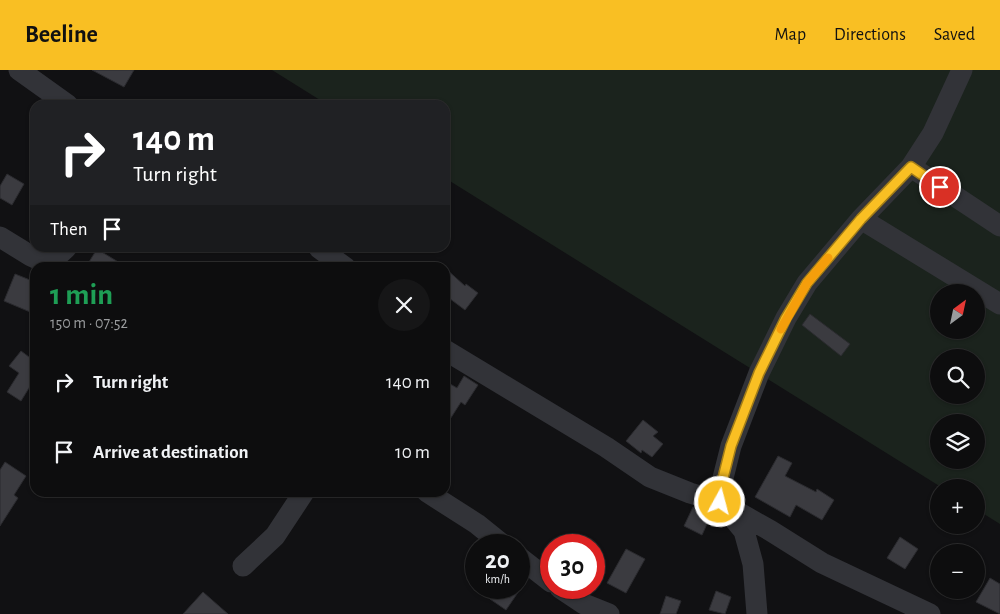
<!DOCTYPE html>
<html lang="en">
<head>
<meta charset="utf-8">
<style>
  body { margin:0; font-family:"Alegreya Sans",sans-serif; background:#161617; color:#f1f3f6; height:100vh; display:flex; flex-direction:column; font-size:19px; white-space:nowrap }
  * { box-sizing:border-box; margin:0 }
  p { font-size:16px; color:#9a9c9e }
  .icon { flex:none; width:28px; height:28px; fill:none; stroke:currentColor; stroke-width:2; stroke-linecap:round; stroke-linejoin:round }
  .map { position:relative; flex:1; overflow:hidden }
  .panel { position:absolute; left:30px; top:192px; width:420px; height:235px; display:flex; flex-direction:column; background:#0d0d0e; border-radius:15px; box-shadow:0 1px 4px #0004,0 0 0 1px #2d2d2e }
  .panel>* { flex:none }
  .hud { position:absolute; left:30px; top:30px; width:420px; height:152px; border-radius:15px; box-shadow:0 1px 4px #0004,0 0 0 1px #2d2d2e; background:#202124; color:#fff; overflow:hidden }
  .needle { width:32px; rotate:33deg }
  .controls { position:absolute; left:930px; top:214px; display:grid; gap:10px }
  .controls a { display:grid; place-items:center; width:55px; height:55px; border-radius:50%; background:#0d0d0e; box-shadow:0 1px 4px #0004,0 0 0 1px #2d2d2e; font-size:25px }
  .speed { position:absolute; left:465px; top:464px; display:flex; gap:10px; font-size:25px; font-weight:700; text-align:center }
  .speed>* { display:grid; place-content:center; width:65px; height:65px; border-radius:50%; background:#0d0d0e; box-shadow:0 1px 4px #0004,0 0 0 1px #2d2d2e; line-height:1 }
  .speed small { font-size:12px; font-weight:400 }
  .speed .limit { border:8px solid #d22; background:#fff; color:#111 }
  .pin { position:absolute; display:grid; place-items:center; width:42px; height:42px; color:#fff; margin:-21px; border:2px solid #fff; border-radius:50%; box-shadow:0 1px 5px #0007 }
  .me { position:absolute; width:55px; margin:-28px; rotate:7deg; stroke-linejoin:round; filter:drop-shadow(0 0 4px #0008) }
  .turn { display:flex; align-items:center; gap:18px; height:105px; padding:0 20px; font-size:22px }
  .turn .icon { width:65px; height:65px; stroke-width:2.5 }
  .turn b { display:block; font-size:35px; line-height:42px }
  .then { display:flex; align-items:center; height:48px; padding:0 20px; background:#0003; gap:10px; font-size:19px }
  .round { display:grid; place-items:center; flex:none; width:52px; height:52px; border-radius:26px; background:#161617 }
  .head { display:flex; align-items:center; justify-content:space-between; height:85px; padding:0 20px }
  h1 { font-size:30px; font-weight:600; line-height:38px; color:#1e9e55 }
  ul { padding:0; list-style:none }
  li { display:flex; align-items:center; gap:15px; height:70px; padding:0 20px }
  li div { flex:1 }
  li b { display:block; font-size:19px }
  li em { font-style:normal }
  header { display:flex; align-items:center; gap:30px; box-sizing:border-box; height:70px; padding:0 25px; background:#f9bf23; color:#111 }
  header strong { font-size:24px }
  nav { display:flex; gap:28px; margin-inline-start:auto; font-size:18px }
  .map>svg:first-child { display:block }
  .green { fill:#1b231d; fill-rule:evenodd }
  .building { fill:#3b3b40; stroke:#2b2b2f }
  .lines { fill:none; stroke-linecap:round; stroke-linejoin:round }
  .street { stroke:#323338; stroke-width:21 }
  .route-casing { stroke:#a27c17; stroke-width:12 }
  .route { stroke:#f9bf23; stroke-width:9 }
  .slow { stroke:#f59e0b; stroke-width:9 }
</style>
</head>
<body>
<header>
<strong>Beeline</strong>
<nav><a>Map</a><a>Directions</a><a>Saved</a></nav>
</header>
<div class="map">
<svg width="1000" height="544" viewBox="0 0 1000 544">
  <rect width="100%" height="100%" fill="#111113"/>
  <!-- green -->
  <path class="green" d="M272,0H1000V454L976,439V418L941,417L445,108V35H328ZM939,222H976V260H939ZM939,288H976V325H939ZM939,352H976V390H939Z"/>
  <!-- building -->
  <path class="building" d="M92,0H134L124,17Z
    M7,104L24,114L12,135L0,128V116Z
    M97,179L128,198H98L89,192Z
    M445,198L465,216L466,214L478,223L465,240L445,225Z
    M15,204L35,212V244L4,231Z
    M810,244L850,274L841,286L802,255Z
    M35,278V315L32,313L21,331L7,322L19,303L9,296L21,281L29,287Z
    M464,306L478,315L465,335L461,332L445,357V311L457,318Z
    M643,350L658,362L653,366L663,374L652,387L642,380L641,383L626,371Z
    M778,386L792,393L785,406L816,422L817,419L834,430L822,450L796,435L790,447L755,427Z
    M5,392L26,406L14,425L18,428L0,456V400Z
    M693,437L712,443L702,465L684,456Z
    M900,467L918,479L905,499L887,488Z
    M626,479L645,489L626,523L607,513Z
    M990,508L1000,514V544L976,532Z
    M498,518H521L506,540L490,529Z
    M716,521L731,527L725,544L709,540Z
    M203,522L228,544H183Z
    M666,526L681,531L676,544H660Z"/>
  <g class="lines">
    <!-- street -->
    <path class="street" d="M19,0L68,35
      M911,97L1000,156
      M861,149L1000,234
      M0,167L31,186L46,193L52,191L66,178
      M319,178L346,198
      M445,280L606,377L650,407L690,423L720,432L771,461L822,493L930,544
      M427,422L477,454L503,475
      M519,487L551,512
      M243,496L275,466L304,422
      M560,518L584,534L609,544
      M757,544L753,494L744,461L720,432V420L731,376L759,303L786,248L807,213L861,149L911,97L933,63L962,0"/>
  </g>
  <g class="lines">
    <!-- route casing -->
    <g class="route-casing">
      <path id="route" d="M720,432V420L731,376L759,303L786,248L807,213L861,149L911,97L940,117"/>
    </g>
    <!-- route -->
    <use href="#route" class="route"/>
    <!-- slow -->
    <path class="slow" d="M781,259L807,213L828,188"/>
  </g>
</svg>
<div class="controls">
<a><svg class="needle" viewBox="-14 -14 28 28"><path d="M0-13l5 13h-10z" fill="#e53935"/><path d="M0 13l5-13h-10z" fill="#9a9c9e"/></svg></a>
<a><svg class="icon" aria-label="search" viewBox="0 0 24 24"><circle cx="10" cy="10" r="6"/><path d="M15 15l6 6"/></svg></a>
<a><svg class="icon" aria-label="layers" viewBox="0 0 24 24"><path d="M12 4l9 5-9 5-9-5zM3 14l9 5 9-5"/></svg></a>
<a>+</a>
<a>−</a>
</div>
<div class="speed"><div>20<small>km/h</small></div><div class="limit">30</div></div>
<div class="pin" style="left:940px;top:117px;background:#d93025"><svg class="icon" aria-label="arrive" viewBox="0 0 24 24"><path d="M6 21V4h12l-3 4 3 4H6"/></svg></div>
<svg class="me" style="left:720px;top:432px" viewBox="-20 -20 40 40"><circle r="17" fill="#f9bf23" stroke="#fff" stroke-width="3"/><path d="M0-11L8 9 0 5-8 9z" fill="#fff"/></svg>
<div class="hud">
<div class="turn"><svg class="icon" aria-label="right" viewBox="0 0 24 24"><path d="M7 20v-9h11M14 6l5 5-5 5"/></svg><div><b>140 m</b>Turn right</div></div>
<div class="then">Then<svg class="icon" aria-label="arrive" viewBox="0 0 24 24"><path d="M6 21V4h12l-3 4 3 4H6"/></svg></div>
</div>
<section class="panel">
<div class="head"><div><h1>1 min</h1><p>150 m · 07:52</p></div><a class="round"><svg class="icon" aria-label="close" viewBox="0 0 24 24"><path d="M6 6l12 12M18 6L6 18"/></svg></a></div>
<ul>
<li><svg class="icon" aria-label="right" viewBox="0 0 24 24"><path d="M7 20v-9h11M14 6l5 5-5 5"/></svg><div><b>Turn right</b></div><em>140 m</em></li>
<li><svg class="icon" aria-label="arrive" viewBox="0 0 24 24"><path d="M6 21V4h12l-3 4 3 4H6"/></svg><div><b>Arrive at destination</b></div><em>10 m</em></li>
</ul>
</section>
</div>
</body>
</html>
